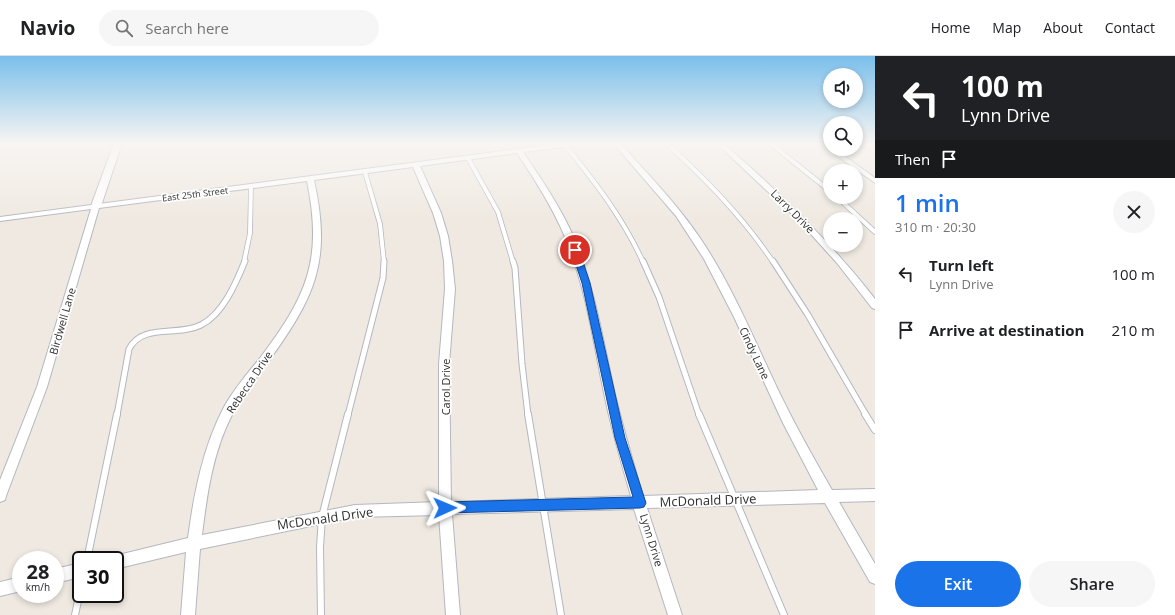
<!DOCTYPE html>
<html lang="en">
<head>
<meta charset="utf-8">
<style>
  body { margin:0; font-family:"Open Sans",sans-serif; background:#f6f6f6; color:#202124; height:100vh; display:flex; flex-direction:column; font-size:15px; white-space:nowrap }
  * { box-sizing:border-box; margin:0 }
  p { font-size:13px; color:#757577 }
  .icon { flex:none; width:22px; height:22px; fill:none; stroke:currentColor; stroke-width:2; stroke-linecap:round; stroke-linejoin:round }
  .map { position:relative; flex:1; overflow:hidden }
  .sheet { display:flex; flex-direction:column; background:#fff; width:300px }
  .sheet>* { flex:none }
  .hud { background:#202124; color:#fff; overflow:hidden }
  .fabs { position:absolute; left:823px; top:12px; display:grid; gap:8px }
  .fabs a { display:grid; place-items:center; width:40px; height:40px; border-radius:50%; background:#fff; box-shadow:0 2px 6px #0003; font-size:20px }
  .speed { position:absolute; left:12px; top:495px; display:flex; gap:8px; font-size:20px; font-weight:700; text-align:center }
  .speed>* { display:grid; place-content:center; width:52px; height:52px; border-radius:50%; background:#fff; box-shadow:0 2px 6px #0003; line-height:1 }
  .speed small { font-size:10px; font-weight:400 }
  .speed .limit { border:2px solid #111; border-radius:6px; background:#fff; color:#111 }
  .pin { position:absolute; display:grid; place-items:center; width:34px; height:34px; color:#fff; margin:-17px; border:2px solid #fff; border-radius:50%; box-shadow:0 1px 4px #0007 }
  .me { position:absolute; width:44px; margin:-22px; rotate:89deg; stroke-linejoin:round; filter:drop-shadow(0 0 3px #0008) }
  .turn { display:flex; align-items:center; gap:14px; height:84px; padding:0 20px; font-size:18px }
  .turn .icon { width:52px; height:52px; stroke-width:2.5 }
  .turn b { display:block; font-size:28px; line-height:34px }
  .then { display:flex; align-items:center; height:38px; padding:0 20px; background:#0003; gap:8px; font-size:15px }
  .round { display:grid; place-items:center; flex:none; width:42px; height:42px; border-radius:21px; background:#f6f6f6 }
  .overview { display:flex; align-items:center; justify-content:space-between; height:68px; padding:0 20px }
  h1 { font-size:24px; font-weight:600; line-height:30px; color:#1a73e8 }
  .action { display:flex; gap:8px; margin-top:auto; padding:8px 20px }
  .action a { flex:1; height:46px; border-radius:24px; background:#1a73e8; color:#fff; font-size:16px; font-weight:600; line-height:46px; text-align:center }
  .action a+a { background:#f6f6f6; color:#202124 }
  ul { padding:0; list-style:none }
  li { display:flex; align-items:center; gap:12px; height:56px; padding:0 20px }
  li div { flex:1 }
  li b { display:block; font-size:15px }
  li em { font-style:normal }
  header { display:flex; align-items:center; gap:24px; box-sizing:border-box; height:56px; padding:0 20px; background:#fff; border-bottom:1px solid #e0e0e0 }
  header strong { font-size:19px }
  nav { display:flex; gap:22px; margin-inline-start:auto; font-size:14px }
  .search { width:280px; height:36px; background:#f6f6f6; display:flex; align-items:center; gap:10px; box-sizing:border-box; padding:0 14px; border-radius:22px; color:#757577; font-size:15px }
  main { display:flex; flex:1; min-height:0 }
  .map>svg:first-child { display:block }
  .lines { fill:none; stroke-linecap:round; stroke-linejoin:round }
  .service-far2-casing { stroke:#b4b7c1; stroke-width:5.5 }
  .service-far1-casing { stroke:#b4b7c1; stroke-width:7 }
  .service-casing { stroke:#b4b7c1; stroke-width:8 }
  .minor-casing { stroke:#b4b7c1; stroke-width:2 }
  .tertiary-casing { stroke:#b4b7c1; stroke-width:2 }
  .service-far2 { stroke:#fff; stroke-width:4 }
  .service-far1 { stroke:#fff; stroke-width:5 }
  .service { stroke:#fff; stroke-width:6 }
  .minor { fill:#fff; fill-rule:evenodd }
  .tertiary { fill:#fff; fill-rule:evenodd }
  .route { fill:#1a73e8; stroke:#114b97 }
  .labels { text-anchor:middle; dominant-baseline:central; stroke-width:3.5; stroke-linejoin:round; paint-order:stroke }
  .far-street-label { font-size:9px; fill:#2e2e2e; stroke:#fff }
  .street-label { font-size:11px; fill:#2e2e2e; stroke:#fff }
  .near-street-label { font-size:13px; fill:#2e2e2e; stroke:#fff }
</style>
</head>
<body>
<header>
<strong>Navio</strong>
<div class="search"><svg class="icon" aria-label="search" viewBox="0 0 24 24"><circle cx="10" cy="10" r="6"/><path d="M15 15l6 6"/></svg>Search here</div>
<nav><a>Home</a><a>Map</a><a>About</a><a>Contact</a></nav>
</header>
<main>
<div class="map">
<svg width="875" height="559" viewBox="0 0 875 559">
  <rect width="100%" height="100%" fill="#efe9e1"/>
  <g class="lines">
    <!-- service-far2 casing -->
    <g class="service-far2-casing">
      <path id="service-far2" d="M666,87C706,123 743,161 773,206
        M770,87L830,135
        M873,87L875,89
        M565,89C595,126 623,162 643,206
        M468,102L498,156L513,206
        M365,116L380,168L384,206
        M837,141L875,176
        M244,206L250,177L251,131"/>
    </g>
    <!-- service-far1 casing -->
    <g class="service-far1-casing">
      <path id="service-far1" d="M513,205L515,212L522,308L528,359
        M643,205L659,241L699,359
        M773,205L808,259L866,359
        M117,359L129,293C142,267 177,281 201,269C223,258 236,227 245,205
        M348,359L383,222L384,205"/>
    </g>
    <!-- service casing -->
    <g class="service-casing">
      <path id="service" d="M528,358L561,559
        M699,358L784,559
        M865,358L875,374
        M87,504L117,358
        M75,559L81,531
        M321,559L320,491L322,461L348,358"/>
    </g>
    <!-- minor casing -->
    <g class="minor-casing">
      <path id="minor" d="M563,87H583L580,89L523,96C542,124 561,152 574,182C595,232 603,285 615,338C623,372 633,406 643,440L818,434L783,367L734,261L704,203L676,160L613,87H620C648,118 677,148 700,182C733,231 755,286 780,338C796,371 814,403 832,434L875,433V445L839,446L875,508V528L870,526L825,447L647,452L682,559H668L634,453L452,458L460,559H446L439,459L355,461L200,493L195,559H181L186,496L115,513V504H109L110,501L188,482C194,437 203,391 224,351C234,333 247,318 260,302C307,240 323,204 307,125L99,152L47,331L6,440L5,444L0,446V424L37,331L91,153L0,165V161ZM517,97C535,124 553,152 565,181C586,231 593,285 604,337C611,372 621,406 631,440L451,446L449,308L455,233L452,205L448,180L441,157L420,110ZM413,111L433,157L440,180L444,205L445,233L439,308V446L355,449L202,479C207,438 213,395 232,359C241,340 255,324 268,306C315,241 332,206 314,124Z
        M716,87H723C778,135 830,185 875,243V253L872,252L837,207L799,165Z
        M830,91V93H835L875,122V127L829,94L828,93Z
        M81,507V521L55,527V513Z
        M21,521V535L0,540V526Z"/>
    </g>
    <!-- tertiary casing -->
    <g class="tertiary-casing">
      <path id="tertiary" d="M114,87H122L101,150L96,153L92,152L91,150Z"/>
    </g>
    <!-- service-far2 -->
    <use href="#service-far2" class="service-far2"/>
    <!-- service-far1 -->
    <use href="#service-far1" class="service-far1"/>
    <!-- service -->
    <use href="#service" class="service"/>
    <!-- minor -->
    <use href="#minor" class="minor"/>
    <!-- tertiary -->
    <use href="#tertiary" class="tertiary"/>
  </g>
  <!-- sky -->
  <linearGradient id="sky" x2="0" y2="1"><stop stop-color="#7abfeb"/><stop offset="0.53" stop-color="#f8f5f2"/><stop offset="1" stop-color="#f8f5f2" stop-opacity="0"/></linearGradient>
  <rect width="875" height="165" fill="url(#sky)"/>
  <!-- route -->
  <path class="route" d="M572,192H575L579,194L590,227L625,382L646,447L644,451L640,452L445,457L441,456L439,452L441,447L445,446L633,441L615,382L582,227L571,194Z"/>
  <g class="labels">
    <!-- far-street labels -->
    <g class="far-street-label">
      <text transform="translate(195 138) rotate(-7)">East 25th Street</text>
    </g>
    <!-- street labels -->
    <g class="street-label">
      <text transform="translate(793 155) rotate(45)">Larry Drive</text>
      <text transform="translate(62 265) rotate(-74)">Birdwell Lane</text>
      <text transform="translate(755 297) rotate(65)">Cindy Lane</text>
      <text transform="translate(249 326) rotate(-56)">Rebecca Drive</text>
      <text transform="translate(445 331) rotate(-90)">Carol Drive</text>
      <text transform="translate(652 484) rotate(73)">Lynn Drive</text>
    </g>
    <!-- near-street labels -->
    <g class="near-street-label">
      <text transform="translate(708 444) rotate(-2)">McDonald Drive</text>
      <text transform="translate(325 462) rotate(-8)">McDonald Drive</text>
    </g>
  </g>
</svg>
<div class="fabs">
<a><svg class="icon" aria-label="sound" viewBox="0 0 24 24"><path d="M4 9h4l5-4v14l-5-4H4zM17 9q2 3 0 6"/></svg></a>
<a><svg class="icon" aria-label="search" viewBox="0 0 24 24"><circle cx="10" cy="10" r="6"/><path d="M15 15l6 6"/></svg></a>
<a>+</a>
<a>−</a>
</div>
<div class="speed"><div>28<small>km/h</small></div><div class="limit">30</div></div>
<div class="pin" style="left:575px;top:194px;background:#d93025"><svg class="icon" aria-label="arrive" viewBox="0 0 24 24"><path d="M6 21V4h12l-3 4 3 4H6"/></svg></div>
<svg class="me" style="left:445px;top:452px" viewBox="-20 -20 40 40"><path d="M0-17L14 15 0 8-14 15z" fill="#1a73e8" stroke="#fff" stroke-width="4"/></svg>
</div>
<section class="sheet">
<div class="hud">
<div class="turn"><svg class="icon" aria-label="left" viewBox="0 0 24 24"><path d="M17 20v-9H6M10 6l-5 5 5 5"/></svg><div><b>100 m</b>Lynn Drive</div></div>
<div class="then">Then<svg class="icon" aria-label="arrive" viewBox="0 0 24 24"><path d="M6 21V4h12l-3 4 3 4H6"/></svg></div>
</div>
<div class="overview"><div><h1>1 min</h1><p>310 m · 20:30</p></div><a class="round"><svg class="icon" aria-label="close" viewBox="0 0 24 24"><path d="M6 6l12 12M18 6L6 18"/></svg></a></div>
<ul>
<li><svg class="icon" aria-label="left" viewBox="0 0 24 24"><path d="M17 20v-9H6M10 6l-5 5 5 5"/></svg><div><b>Turn left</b><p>Lynn Drive</p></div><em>100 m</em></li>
<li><svg class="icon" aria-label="arrive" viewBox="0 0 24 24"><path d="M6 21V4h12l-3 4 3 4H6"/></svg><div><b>Arrive at destination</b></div><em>210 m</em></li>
</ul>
<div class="action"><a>Exit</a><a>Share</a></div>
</section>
</main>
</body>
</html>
